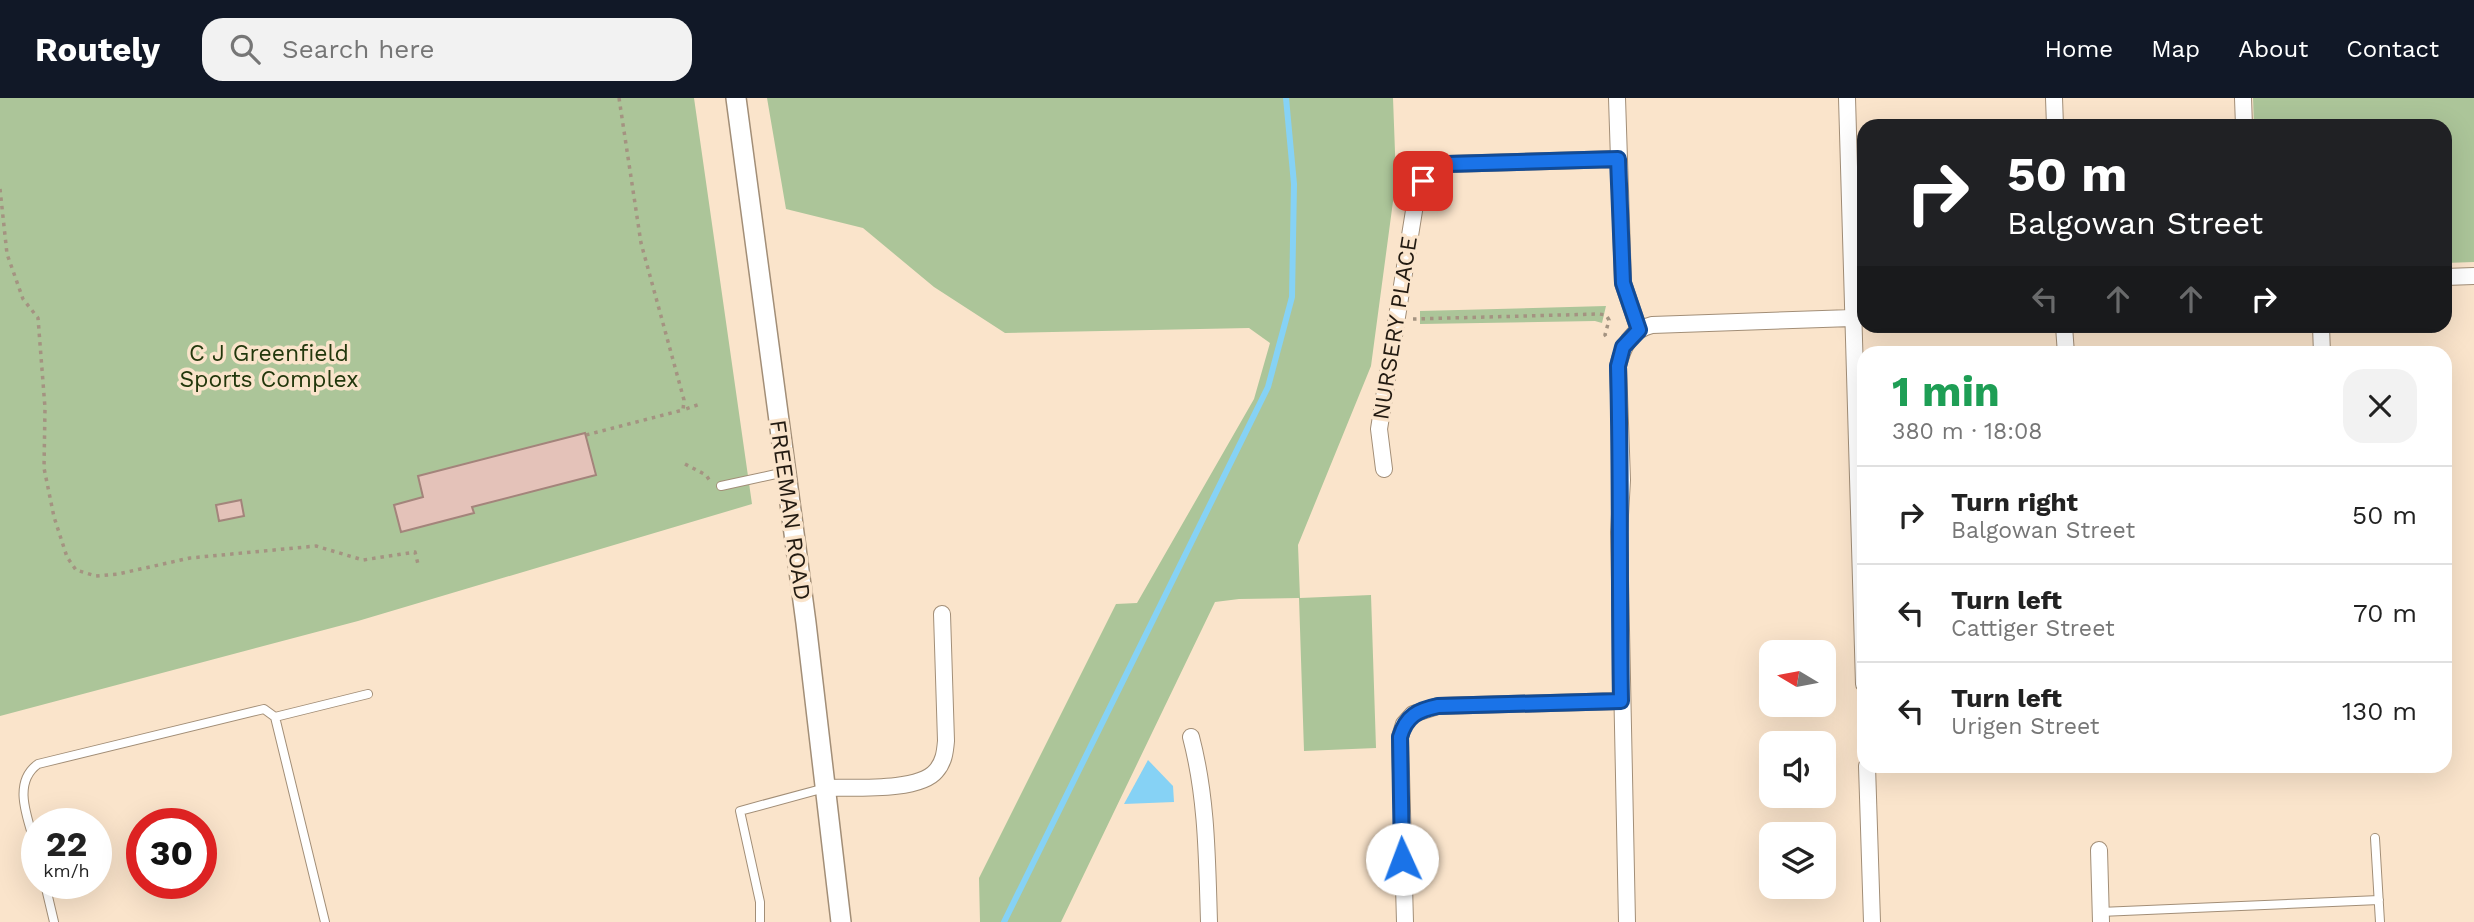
<!DOCTYPE html>
<html lang="en">
<head>
<meta charset="utf-8">
<style>
  body { margin:0; font-family:"Work Sans",sans-serif; background:#f2f2f2; color:#222; height:100vh; display:flex; flex-direction:column; font-size:26px; white-space:nowrap }
  * { box-sizing:border-box; margin:0 }
  p { font-size:23px; color:#767676 }
  .icon { flex:none; width:38px; height:38px; fill:none; stroke:currentColor; stroke-width:2; stroke-linecap:round; stroke-linejoin:round }
  .map { position:relative; flex:1; overflow:hidden }
  .sheet { position:absolute; left:1857px; top:248px; width:595px; height:427px; display:flex; flex-direction:column; background:#fff; border-radius:21px; box-shadow:0 7px 28px #0002 }
  .sheet>* { flex:none }
  .top-card { position:absolute; left:1857px; top:21px; width:595px; height:214px; border-radius:21px; box-shadow:0 7px 28px #0002; background:#202124; color:#fff; overflow:hidden }
  .needle { width:46px; rotate:280deg }
  .fabs { position:absolute; left:1759px; top:542px; display:grid; gap:14px }
  .fabs a { display:grid; place-items:center; width:77px; height:77px; border-radius:14px; background:#fff; box-shadow:0 7px 28px #0002; font-size:35px }
  .speed { position:absolute; left:21px; top:710px; display:flex; gap:14px; font-size:35px; font-weight:700; text-align:center }
  .speed>* { display:grid; place-content:center; width:91px; height:91px; border-radius:50%; background:#fff; box-shadow:0 7px 28px #0002; line-height:1 }
  .speed small { font-size:18px; font-weight:400 }
  .speed .limit { border:10px solid #d22; background:#fff; color:#111 }
  .pin { position:absolute; display:grid; place-items:center; width:60px; height:60px; color:#fff; margin:-30px; border-radius:14px; box-shadow:0 4px 10px #0006 }
  .me { position:absolute; width:77px; margin:-38px; rotate:358deg; stroke-linejoin:round; filter:drop-shadow(0 0 5px #0008) }
  .turn { display:flex; align-items:center; gap:24px; height:147px; padding:0 35px; font-size:32px }
  .turn .icon { width:91px; height:91px; stroke-width:2.5 }
  .turn b { display:block; font-size:49px; line-height:60px }
  .lanes { display:flex; align-items:center; height:66px; padding:0 35px; background:#0003; justify-content:center; gap:35px; direction:ltr }
  .lanes .off { opacity:.35 }
  .round { display:grid; place-items:center; flex:none; width:74px; height:74px; border-radius:21px; background:#f2f2f2 }
  .headline { display:flex; align-items:center; justify-content:space-between; height:119px; padding:0 35px }
  h1 { font-size:42px; font-weight:700; line-height:52px; color:#1e9e55 }
  ul { padding:0; list-style:none }
  li { display:flex; align-items:center; gap:21px; height:98px; padding:0 35px; border-top:2px solid #e0e0e0 }
  li div { flex:1 }
  li b { display:block; font-size:26px }
  li em { font-style:normal }
  header { display:flex; align-items:center; gap:42px; box-sizing:border-box; height:98px; padding:0 35px; background:#111827; color:#fff }
  header strong { font-size:33px }
  nav { display:flex; gap:38px; margin-inline-start:auto; font-size:24px }
  .search { width:490px; height:63px; background:#f2f2f2; display:flex; align-items:center; gap:18px; box-sizing:border-box; padding:0 24px; border-radius:21px; color:#767676; font-size:26px }
  .map>svg:first-child { display:block }
  .green { fill:#acc599 }
  .water { fill:#86d2f5 }
  .lines { fill:none; stroke-linecap:round; stroke-linejoin:round }
  .stream { stroke:#86d2f5; stroke-width:6 }
  .building { fill:#e4c2b9; stroke:#a3847b; stroke-width:2 }
  .service-casing { stroke:#a28e77; stroke-width:10 }
  .minor-casing { stroke:#a28e77; stroke-width:18 }
  .tertiary-casing { stroke:#a28e77; stroke-width:22 }
  .path { stroke:#a49381; stroke-width:3.5; stroke-dasharray:3.5 5; stroke-linecap:butt }
  .service { stroke:#fff; stroke-width:8 }
  .minor { stroke:#fff; stroke-width:16 }
  .tertiary { stroke:#fff; stroke-width:19 }
  .route-casing { stroke:#114b97; stroke-width:18 }
  .route { stroke:#1a73e8; stroke-width:12 }
  .labels { text-anchor:middle; dominant-baseline:central; stroke-width:7; stroke-linejoin:round; paint-order:stroke }
  .street-label { font-size:23px; fill:#221a11; stroke:#fae4cb }
  .park-label { font-size:23px; fill:#22370c; stroke:#fae4cb }
</style>
</head>
<body>
<header>
<strong>Routely</strong>
<div class="search"><svg class="icon" aria-label="search" viewBox="0 0 24 24"><circle cx="10" cy="10" r="6"/><path d="M15 15l6 6"/></svg>Search here</div>
<nav><a>Home</a><a>Map</a><a>About</a><a>Contact</a></nav>
</header>
<div class="map">
<svg width="2474" height="824" viewBox="0 0 2474 824">
  <rect width="100%" height="100%" fill="#fae4cb"/>
  <!-- green -->
  <path class="green" d="M0,0H694L752,406L358,523L0,618Z
    M767,0H1393L1396,81L1371,268L1298,447L1300,500L1371,497L1376,650L1304,653L1299,500L1239,501L1215,504L1061,824H980L979,780L1116,506L1137,505L1254,301L1270,245L1249,230L1005,235L934,189L863,130L786,111Z
    M2253,0H2474V164L2445,165V28H2254Z
    M1606,208L1602,225L1595,223L1420,226V213Z"/>
  <!-- water -->
  <path class="water" d="M1148,662L1173,688L1174,704L1124,706Z"/>
  <g class="lines">
    <!-- stream -->
    <path class="stream" d="M1004,824L1268,289L1292,199L1294,86L1286,0"/>
  </g>
  <!-- building -->
  <path class="building" d="M585,335L596,377L472,409L474,415L401,434L394,407L423,399L418,378Z
    M241,402L244,418L219,423L216,407Z"/>
  <g class="lines">
    <!-- service casing -->
    <g class="service-casing">
      <path id="service" d="M721,388L785,374
        M275,619L368,596
        M2375,740L2380,824
        M37,753C30,725 10,686 38,666L264,611L275,619L325,824
        M45,786L54,824
        M2100,814L2379,802
        M760,824V804L740,713L825,690"/>
    </g>
    <!-- minor casing -->
    <g class="minor-casing">
      <path id="minor" d="M1617,0L1623,185L1639,232
        M1847,0L1864,586
        M2054,0L2055,28
        M2243,0L2244,28
        M2445,179L2474,178
        M2064,228L2066,256
        M2321,228L2322,256
        M1384,371L1379,331L1417,94L1430,76L1447,66L1618,61
        M1191,639C1207,700 1207,761 1209,824
        M1867,668L1872,824
        M825,690C852,689 919,694 936,673C944,664 945,654 946,643L942,516
        M2099,752L2101,824
        M1405,824L1400,639L1404,626L1413,616L1438,608L1621,603
        M1627,824L1619,434L1622,382L1618,268C1623,248 1631,232 1652,227L1852,220"/>
    </g>
    <!-- tertiary casing -->
    <g class="tertiary-casing">
      <path id="tertiary" d="M736,0L806,525L841,824"/>
    </g>
    <!-- path -->
    <path class="path" d="M619,0L641,145L684,302L683,312L700,306
      M0,91L7,156L23,201L38,220L45,310L44,370L54,419L67,459L76,472L96,478L118,476L190,460L316,448L363,462L415,454L418,466
      M1413,221L1599,216L1606,217L1609,222L1605,237L1608,241
      M586,337L683,312
      M685,366L706,377L710,383"/>
    <!-- service -->
    <use href="#service" class="service"/>
    <!-- minor -->
    <use href="#minor" class="minor"/>
    <!-- tertiary -->
    <use href="#tertiary" class="tertiary"/>
  </g>
  <g class="lines">
    <!-- route casing -->
    <g class="route-casing">
      <path id="route" d="M1402,761L1400,639C1406,618 1418,612 1438,608L1621,603C1619,491 1621,380 1618,268L1623,249L1639,232L1623,185L1618,61L1447,66L1423,83"/>
    </g>
    <!-- route -->
    <use href="#route" class="route"/>
  </g>
  <g class="labels">
    <!-- street labels -->
    <g class="street-label">
      <text transform="translate(1395 230) rotate(-81)">NURSERY PLACE</text>
      <text transform="translate(790 412) rotate(82)">FREEMAN ROAD</text>
    </g>
    <!-- park labels -->
    <g class="park-label">
      <text x="269" y="255">C J Greenfield<tspan x="269" dy="26">Sports Complex</tspan></text>
    </g>
  </g>
</svg>
<div class="fabs">
<a><svg class="needle" viewBox="-14 -14 28 28"><path d="M0-13l5 13h-10z" fill="#e53935"/><path d="M0 13l5-13h-10z" fill="#767676"/></svg></a>
<a><svg class="icon" aria-label="sound" viewBox="0 0 24 24"><path d="M4 9h4l5-4v14l-5-4H4zM17 9q2 3 0 6"/></svg></a>
<a><svg class="icon" aria-label="layers" viewBox="0 0 24 24"><path d="M12 4l9 5-9 5-9-5zM3 14l9 5 9-5"/></svg></a>
</div>
<div class="speed"><div>22<small>km/h</small></div><div class="limit">30</div></div>
<div class="pin" style="left:1423px;top:83px;background:#d93025"><svg class="icon" aria-label="arrive" viewBox="0 0 24 24"><path d="M6 21V4h12l-3 4 3 4H6"/></svg></div>
<svg class="me" style="left:1402px;top:761px" viewBox="-20 -20 40 40"><circle r="19" fill="#fff"/><path d="M0-13L10 11 0 6-10 11z" fill="#1a73e8"/></svg>
<div class="top-card">
<div class="turn"><svg class="icon" aria-label="right" viewBox="0 0 24 24"><path d="M7 20v-9h11M14 6l5 5-5 5"/></svg><div><b>50 m</b>Balgowan Street</div></div>
<div class="lanes"><svg class="icon off" aria-label="left" viewBox="0 0 24 24"><path d="M17 20v-9H6M10 6l-5 5 5 5"/></svg><svg class="icon off" aria-label="ahead" viewBox="0 0 24 24"><path d="M12 20V5M6 11l6-6 6 6"/></svg><svg class="icon off" aria-label="ahead" viewBox="0 0 24 24"><path d="M12 20V5M6 11l6-6 6 6"/></svg><svg class="icon" aria-label="right" viewBox="0 0 24 24"><path d="M7 20v-9h11M14 6l5 5-5 5"/></svg></div>
</div>
<section class="sheet">
<div class="headline"><div><h1>1 min</h1><p>380 m · 18:08</p></div><a class="round"><svg class="icon" aria-label="close" viewBox="0 0 24 24"><path d="M6 6l12 12M18 6L6 18"/></svg></a></div>
<ul>
<li><svg class="icon" aria-label="right" viewBox="0 0 24 24"><path d="M7 20v-9h11M14 6l5 5-5 5"/></svg><div><b>Turn right</b><p>Balgowan Street</p></div><em>50 m</em></li>
<li><svg class="icon" aria-label="left" viewBox="0 0 24 24"><path d="M17 20v-9H6M10 6l-5 5 5 5"/></svg><div><b>Turn left</b><p>Cattiger Street</p></div><em>70 m</em></li>
<li><svg class="icon" aria-label="left" viewBox="0 0 24 24"><path d="M17 20v-9H6M10 6l-5 5 5 5"/></svg><div><b>Turn left</b><p>Urigen Street</p></div><em>130 m</em></li>
</ul>
</section>
</div>
</body>
</html>
